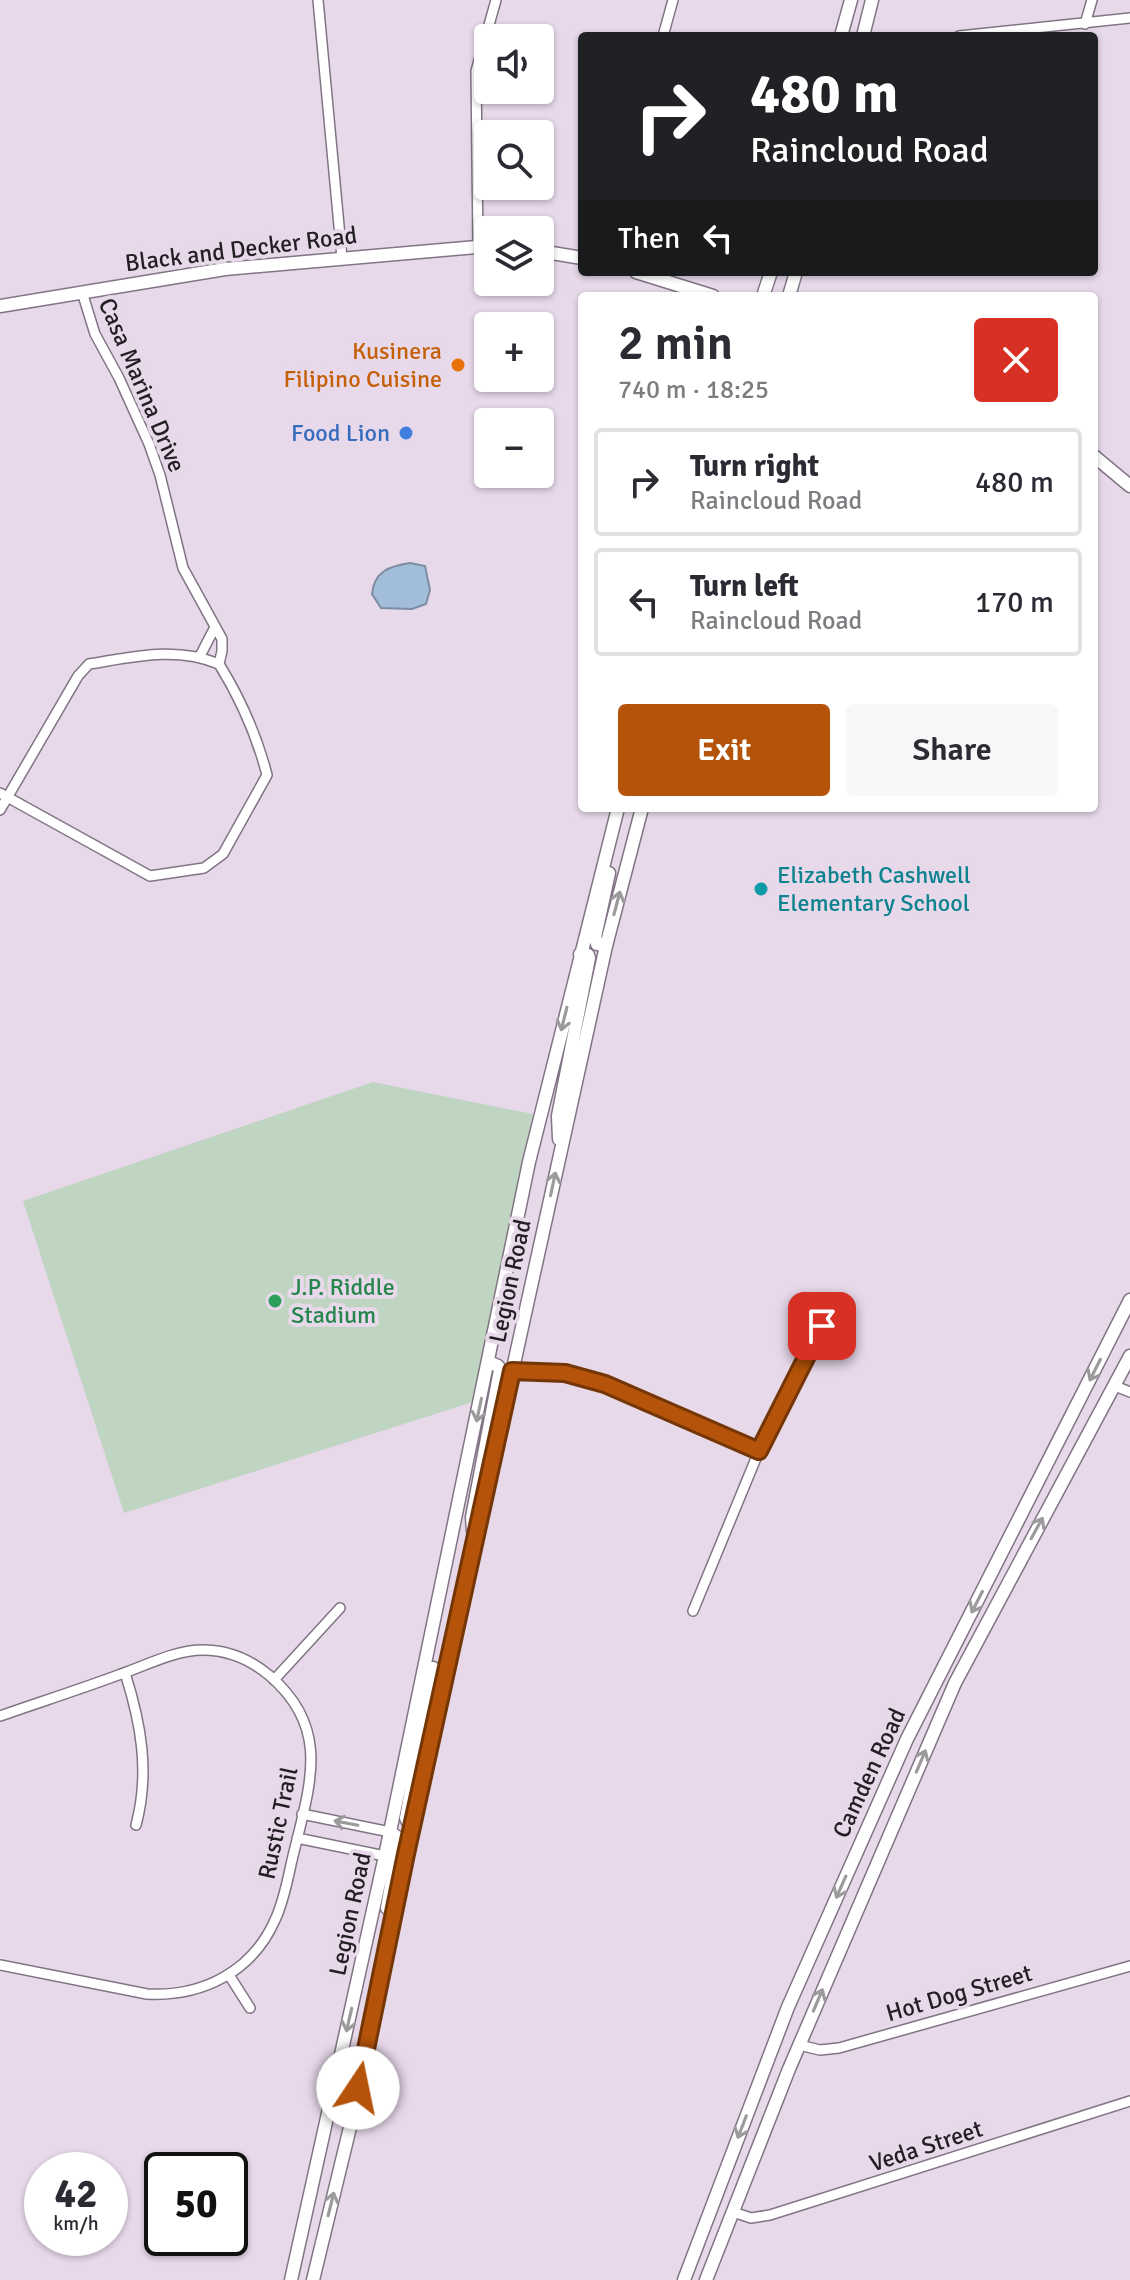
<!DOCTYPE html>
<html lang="en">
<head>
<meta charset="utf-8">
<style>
  body { margin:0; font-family:Signika,sans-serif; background:#f7f7f7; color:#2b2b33; height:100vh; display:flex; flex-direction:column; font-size:30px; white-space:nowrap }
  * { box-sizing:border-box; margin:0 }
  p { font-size:26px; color:#7c7c81 }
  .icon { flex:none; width:44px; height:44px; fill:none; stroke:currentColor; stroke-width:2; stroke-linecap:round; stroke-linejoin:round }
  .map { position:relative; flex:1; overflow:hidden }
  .sheet { position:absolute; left:578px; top:292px; width:520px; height:520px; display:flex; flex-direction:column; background:#fff; border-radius:8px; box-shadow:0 2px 6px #0004 }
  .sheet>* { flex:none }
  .guide { position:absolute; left:578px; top:32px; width:520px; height:244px; border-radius:8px; box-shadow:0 2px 6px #0004; background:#202124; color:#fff; overflow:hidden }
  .tools { position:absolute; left:474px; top:24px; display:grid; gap:16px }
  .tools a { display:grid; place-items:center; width:80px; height:80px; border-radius:8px; background:#fff; box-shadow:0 2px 6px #0004; font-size:40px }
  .speed { position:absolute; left:24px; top:2152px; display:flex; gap:16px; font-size:40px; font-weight:700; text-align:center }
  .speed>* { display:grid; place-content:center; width:104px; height:104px; border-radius:50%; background:#fff; box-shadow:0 2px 6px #0004; line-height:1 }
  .speed small { font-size:20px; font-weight:400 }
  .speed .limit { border:4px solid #111; border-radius:12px; background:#fff; color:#111 }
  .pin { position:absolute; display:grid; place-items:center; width:68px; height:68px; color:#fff; margin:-34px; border-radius:16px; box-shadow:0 4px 12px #0006 }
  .me { position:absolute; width:88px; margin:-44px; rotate:11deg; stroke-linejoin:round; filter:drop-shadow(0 0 6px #0008) }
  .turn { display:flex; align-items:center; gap:28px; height:168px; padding:0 40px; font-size:36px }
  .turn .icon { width:104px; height:104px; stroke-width:2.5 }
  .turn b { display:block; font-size:56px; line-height:68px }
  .then { display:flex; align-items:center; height:76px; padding:0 40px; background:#0003; gap:16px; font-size:30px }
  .round { display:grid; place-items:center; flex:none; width:84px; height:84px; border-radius:8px; background:#f7f7f7 }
  .overview { display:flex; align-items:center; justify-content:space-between; height:136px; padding:0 40px }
  h1 { font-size:48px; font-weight:600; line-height:60px }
  .cta { display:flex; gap:16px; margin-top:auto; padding:16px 40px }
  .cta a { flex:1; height:92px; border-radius:8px; background:#b45309; color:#fff; font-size:32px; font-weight:600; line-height:92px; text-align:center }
  .cta a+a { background:#f7f7f7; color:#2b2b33 }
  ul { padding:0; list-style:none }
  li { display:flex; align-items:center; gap:24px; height:108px; margin:0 16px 12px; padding:0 24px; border:4px solid #e1e1e2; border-radius:8px }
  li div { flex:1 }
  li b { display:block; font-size:30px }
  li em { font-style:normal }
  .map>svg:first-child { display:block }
  .green { fill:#c0d4c2 }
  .water { fill:#a2bdd9; stroke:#7c8da3; stroke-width:2 }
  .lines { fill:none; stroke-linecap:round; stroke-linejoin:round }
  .street-casing { stroke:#817484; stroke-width:12 }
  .secondary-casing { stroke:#817484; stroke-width:15 }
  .street { stroke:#fff; stroke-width:9 }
  .secondary { stroke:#fff; stroke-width:12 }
  .oneway { stroke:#9c9a9c }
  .route-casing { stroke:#753606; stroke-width:20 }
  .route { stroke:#b45309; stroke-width:14 }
  .food-dot { fill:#e8710a; stroke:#e7d8ea; stroke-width:3 }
  .shop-dot { fill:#3f7fe0; stroke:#e7d8ea; stroke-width:3 }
  .culture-dot { fill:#0f9aa8; stroke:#e7d8ea; stroke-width:3 }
  .leisure-dot { fill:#2e9e5b; stroke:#e7d8ea; stroke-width:3 }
  .labels { text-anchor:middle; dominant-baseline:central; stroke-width:8; stroke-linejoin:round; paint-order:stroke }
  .street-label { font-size:24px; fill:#231e24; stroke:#e7d8ea }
  .food-label { font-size:24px; fill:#c56008; stroke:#e7d8ea; text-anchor:end }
  .shop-label { font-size:24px; fill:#366cbe; stroke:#e7d8ea; text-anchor:end }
  .culture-label { font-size:24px; fill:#0d838f; stroke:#e7d8ea; text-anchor:start }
  .leisure-label { font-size:24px; fill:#27864d; stroke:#e7d8ea; text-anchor:start }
</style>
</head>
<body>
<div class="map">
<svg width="1130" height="2280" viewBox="0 0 1130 2280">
  <rect width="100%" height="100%" fill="#e7d8ea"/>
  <!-- green -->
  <path class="green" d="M373,1082L533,1114L476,1401L124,1513L23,1201Z"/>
  <!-- water -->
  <path class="water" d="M410,563L425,566L430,590L426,604L412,609L381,608L372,594C374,571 390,566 410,563Z"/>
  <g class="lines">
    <!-- street casing -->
    <g class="street-casing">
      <path id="street" d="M318,0L342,258
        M1085,24L1092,0
        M663,36L673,0
        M959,36L1130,18
        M478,246L476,71L496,0
        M82,292L95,334L119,378L149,444L160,475L183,568L222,639V651L219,664
        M200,656L215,627
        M0,793L150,876L204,868L223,854L267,775C257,736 240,698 219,664
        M0,810L78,676L89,664C133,657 176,646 219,664
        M512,1371L565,1373L605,1384L759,1451
        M1115,1386L1130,1392
        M693,1611L759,1451L822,1326
        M125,1673C141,1723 150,1773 136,1825
        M274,1680L340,1608
        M0,1716C40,1702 81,1689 121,1674C147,1665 175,1650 203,1650C228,1650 251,1660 270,1676C328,1726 312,1778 296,1844C289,1869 286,1897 275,1920C252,1972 202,1997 147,1994L0,1965
        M302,1814L390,1832
        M297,1838L385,1856
        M229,1975L250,2008
        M799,2045L820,2050L839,2048L1130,1966
        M733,2212L751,2218L770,2215L1130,2101"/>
    </g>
    <!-- secondary casing -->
    <g class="secondary-casing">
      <path id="secondary" d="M841,36L851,0
        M863,36L872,0
        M540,251L582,258
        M636,272L713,296
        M763,296L771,272
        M789,296L796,272
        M0,306L225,269L488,246
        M1094,456L1130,486
        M606,946L597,944L595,937L609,873
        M559,1139L558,1116L589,958L588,955L580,954
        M473,1531L472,1517L500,1370L498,1366L489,1362
        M408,1822L406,1818L433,1668
        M387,1908L398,1845L397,1837L390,1832
        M291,2280L385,1856L529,1162L618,808
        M313,2280L353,2115L406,1854L606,946L642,808
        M684,2280L788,2007L907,1739L1130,1300
        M706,2280L789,2069L955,1683L1130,1356"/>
    </g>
    <!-- street -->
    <use href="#street" class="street"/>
    <!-- secondary -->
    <use href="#secondary" class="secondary"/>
  </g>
  <!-- one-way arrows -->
  <defs><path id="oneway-shaft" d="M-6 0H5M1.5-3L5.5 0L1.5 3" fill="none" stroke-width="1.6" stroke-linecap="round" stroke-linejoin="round" transform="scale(2)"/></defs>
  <g class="oneway">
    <use href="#oneway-shaft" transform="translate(617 903) rotate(-75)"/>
    <use href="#oneway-shaft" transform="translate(564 1019) rotate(104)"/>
    <use href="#oneway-shaft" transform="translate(553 1184) rotate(-78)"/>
    <use href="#oneway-shaft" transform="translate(1095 1370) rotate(117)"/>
    <use href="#oneway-shaft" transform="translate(479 1410) rotate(102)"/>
    <use href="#oneway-shaft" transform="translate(1037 1528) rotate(-61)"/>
    <use href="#oneway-shaft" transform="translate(977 1602) rotate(117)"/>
    <use href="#oneway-shaft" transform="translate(921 1761) rotate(-67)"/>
    <use href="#oneway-shaft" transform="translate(346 1823) rotate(-169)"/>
    <use href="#oneway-shaft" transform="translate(841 1887) rotate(114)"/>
    <use href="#oneway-shaft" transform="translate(818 2000) rotate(-67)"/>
    <use href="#oneway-shaft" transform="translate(349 2020) rotate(103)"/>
    <use href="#oneway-shaft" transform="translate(742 2127) rotate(111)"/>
    <use href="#oneway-shaft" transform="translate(331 2204) rotate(-76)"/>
  </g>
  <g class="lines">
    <!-- route casing -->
    <g class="route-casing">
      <path id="route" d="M358,2088L406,1854L512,1371L565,1373L605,1384L759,1451L822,1326"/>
    </g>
    <!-- route -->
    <use href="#route" class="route"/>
  </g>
  <!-- markers -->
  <circle class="food-dot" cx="458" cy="365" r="8"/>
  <circle class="shop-dot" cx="406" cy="433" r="8"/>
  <circle class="culture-dot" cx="761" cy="889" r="8"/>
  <circle class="leisure-dot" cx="275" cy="1301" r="8"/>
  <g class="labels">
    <!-- street labels -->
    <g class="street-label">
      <text transform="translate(241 249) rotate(-7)">Black and Decker Road</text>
      <text transform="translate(142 385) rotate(67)">Casa Marina Drive</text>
      <text transform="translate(510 1281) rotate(-78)">Legion Road</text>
      <text transform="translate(869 1773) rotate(-65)">Camden Road</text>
      <text transform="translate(278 1823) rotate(-78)">Rustic Trail</text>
      <text transform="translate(350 1914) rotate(-78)">Legion Road</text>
      <text transform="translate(959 1993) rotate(-16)">Hot Dog Street</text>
      <text transform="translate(926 2146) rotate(-18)">Veda Street</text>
    </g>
    <!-- food labels -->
    <g class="food-label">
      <text x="442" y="351">Kusinera<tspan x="442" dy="28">Filipino Cuisine</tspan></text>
    </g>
    <!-- shop labels -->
    <g class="shop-label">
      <text x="390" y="433">Food Lion</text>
    </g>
    <!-- culture labels -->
    <g class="culture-label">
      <text x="777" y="875">Elizabeth Cashwell<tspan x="777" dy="28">Elementary School</tspan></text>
    </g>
    <!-- leisure labels -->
    <g class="leisure-label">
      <text x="291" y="1287">J.P. Riddle<tspan x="291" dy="28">Stadium</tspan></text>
    </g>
  </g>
</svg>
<div class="tools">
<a><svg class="icon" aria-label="sound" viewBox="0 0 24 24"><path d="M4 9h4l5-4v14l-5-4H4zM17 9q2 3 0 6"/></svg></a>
<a><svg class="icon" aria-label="search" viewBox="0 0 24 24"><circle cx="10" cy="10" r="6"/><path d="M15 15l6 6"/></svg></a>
<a><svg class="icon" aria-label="layers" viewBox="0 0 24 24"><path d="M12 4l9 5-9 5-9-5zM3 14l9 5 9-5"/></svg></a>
<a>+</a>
<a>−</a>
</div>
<div class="speed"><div>42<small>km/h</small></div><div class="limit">50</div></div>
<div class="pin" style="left:822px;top:1326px;background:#d93025"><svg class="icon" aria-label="arrive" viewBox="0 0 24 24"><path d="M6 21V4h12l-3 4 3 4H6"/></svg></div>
<svg class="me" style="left:358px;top:2088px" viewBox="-20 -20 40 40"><circle r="19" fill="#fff"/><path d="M0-13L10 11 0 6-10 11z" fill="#b45309"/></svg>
<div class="guide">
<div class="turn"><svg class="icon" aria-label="right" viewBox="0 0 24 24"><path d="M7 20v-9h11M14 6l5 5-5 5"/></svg><div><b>480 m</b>Raincloud Road</div></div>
<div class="then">Then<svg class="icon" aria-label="left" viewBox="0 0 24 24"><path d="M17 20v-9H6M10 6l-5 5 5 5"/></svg></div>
</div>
<section class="sheet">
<div class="overview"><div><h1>2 min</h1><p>740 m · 18:25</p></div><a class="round" style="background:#d93025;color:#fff"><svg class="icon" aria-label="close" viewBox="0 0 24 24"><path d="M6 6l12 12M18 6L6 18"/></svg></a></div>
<ul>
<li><svg class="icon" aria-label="right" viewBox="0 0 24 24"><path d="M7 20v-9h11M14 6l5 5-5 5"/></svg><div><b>Turn right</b><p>Raincloud Road</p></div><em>480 m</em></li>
<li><svg class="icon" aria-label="left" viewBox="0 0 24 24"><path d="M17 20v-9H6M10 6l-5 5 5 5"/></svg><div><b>Turn left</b><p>Raincloud Road</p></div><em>170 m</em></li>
</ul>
<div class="cta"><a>Exit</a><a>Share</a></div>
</section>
</div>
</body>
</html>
